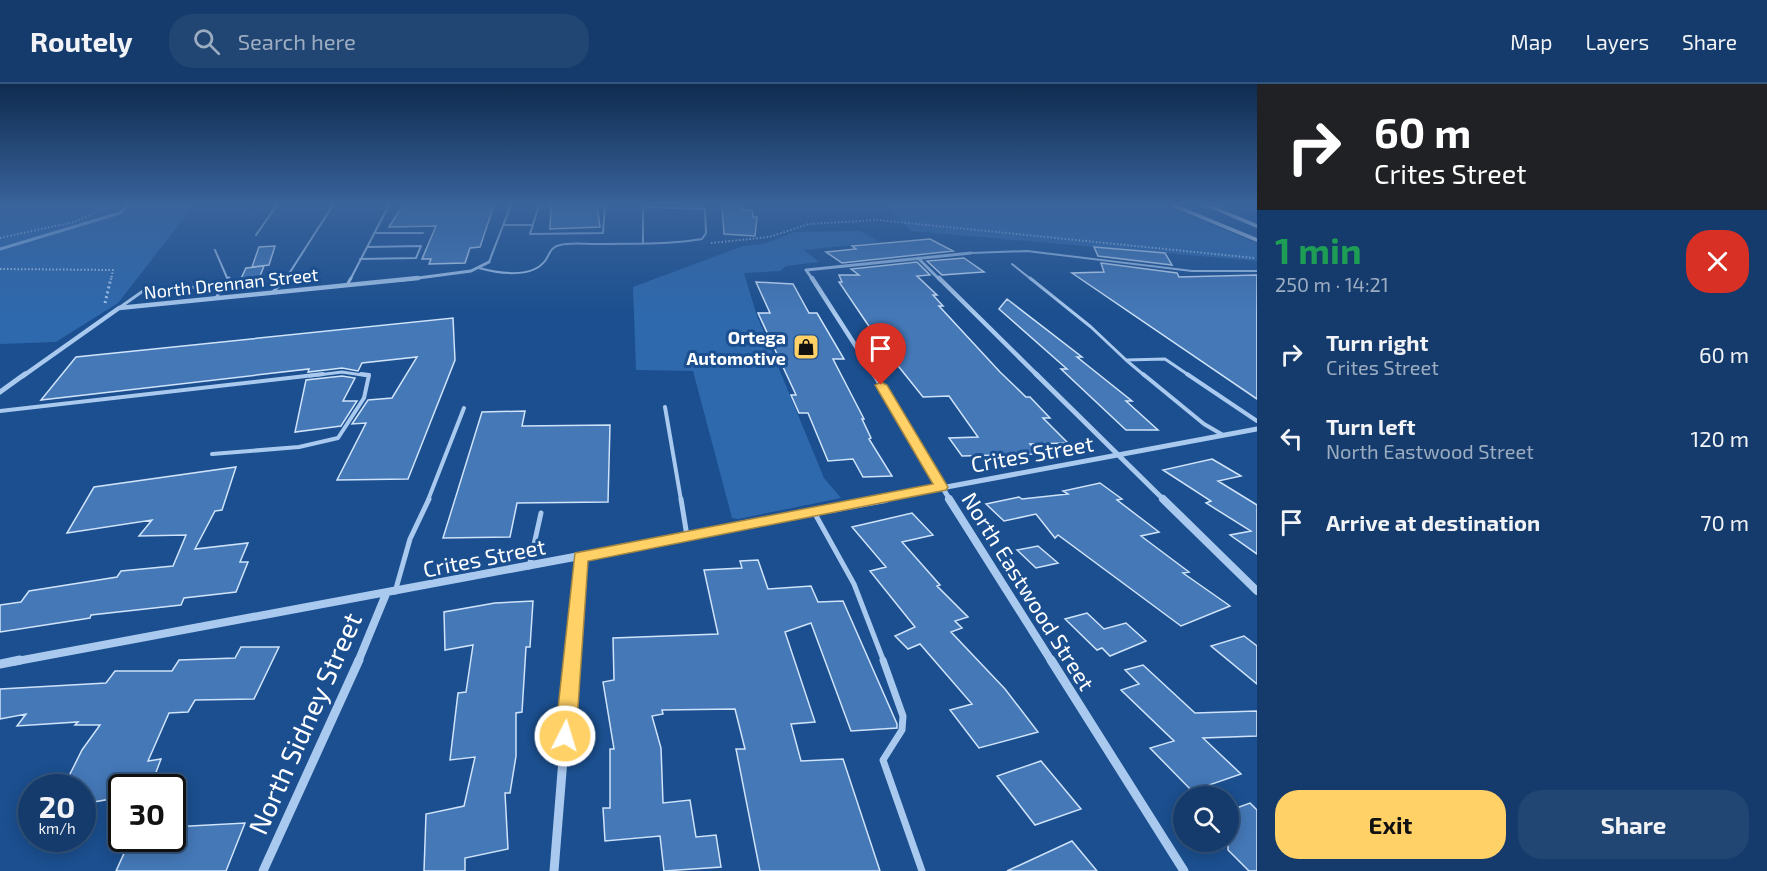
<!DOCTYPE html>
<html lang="en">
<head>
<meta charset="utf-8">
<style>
  body { margin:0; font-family:"Exo 2",sans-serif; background:#214673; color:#f1f3f6; height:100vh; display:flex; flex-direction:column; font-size:22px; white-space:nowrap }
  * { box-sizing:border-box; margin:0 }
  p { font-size:20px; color:#9dadc1 }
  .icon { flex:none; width:33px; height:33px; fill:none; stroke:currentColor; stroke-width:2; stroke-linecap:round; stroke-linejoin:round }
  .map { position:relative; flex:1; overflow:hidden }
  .side { display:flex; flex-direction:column; background:#143b6b; width:510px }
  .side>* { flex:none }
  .hud { background:#202124; color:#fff; overflow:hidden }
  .buttons { position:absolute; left:1173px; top:702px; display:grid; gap:12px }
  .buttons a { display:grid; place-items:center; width:66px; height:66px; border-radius:50%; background:#143b6b; box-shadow:0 3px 15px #0003,0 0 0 2px #33557e; font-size:30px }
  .speed { position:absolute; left:18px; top:690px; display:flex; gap:12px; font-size:30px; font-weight:700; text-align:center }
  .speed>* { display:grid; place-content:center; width:78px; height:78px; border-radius:50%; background:#143b6b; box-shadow:0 3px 15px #0003,0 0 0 2px #33557e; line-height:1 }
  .speed small { font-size:15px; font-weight:400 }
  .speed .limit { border:3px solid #111; border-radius:9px; background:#fff; color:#111 }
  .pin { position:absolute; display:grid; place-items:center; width:51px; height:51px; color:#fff; margin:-62px -26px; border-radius:50% 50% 50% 0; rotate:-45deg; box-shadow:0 0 6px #0007 }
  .pin .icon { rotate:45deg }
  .me { position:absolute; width:66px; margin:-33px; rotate:5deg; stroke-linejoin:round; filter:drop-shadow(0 0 4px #0008) }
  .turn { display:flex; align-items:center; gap:21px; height:126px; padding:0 18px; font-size:27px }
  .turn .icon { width:78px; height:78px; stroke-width:2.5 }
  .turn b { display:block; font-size:42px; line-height:51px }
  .round { display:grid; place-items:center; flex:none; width:63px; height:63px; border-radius:24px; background:#214673 }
  .overview { display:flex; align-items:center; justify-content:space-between; height:102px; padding:0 18px }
  h1 { font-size:36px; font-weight:700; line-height:45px; color:#1e9e55 }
  .cta { display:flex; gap:12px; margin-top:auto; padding:12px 18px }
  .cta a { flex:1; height:69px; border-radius:24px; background:#ffd166; color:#111; font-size:24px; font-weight:700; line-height:69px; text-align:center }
  .cta a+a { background:#214673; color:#f1f3f6 }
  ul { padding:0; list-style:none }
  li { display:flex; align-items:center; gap:18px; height:84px; padding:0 18px }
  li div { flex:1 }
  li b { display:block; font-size:22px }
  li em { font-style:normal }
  header { display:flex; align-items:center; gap:36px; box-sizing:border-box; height:84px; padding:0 30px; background:#143b6b; border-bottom:2px solid #33557e }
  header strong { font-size:28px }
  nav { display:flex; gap:33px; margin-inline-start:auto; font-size:21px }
  .search { width:420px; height:54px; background:#214673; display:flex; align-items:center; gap:15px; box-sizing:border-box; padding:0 21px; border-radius:24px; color:#9dadc1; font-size:22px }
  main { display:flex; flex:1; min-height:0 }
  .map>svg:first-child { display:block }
  .green { fill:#2e69ad }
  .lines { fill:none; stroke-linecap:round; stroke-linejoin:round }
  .stream { stroke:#9cc4f0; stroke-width:3 }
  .building { fill:#4478b7; stroke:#cfe3fa; stroke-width:1.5 }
  .path-far1 { stroke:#a9c9ee; stroke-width:2; stroke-dasharray:1.5 2; stroke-linecap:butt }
  .path { stroke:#a9c9ee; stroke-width:3; stroke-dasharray:2 3; stroke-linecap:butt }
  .lane-far4 { stroke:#a9c9ee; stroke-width:2 }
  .lane-far3 { stroke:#a9c9ee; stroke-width:3 }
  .lane-far2 { stroke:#a9c9ee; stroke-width:4 }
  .lane-far1 { stroke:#a9c9ee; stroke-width:5 }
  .lane { stroke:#a9c9ee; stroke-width:7 }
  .street-far4 { stroke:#a9c9ee; stroke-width:3 }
  .street-far3 { stroke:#a9c9ee; stroke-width:4.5 }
  .street-far2 { stroke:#a9c9ee; stroke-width:5 }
  .street-far1 { stroke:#a9c9ee; stroke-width:8 }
  .street { stroke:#a9c9ee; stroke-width:9 }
  .secondary { fill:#d6e6fa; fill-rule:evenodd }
  .route { fill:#ffd166; stroke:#a68842; stroke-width:1.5 }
  .labels { text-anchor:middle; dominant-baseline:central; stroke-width:6; stroke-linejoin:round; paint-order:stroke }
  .far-street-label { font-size:18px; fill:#fff; stroke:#1b4f8f }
  .far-poi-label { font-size:18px; font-weight:bold; fill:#fff; stroke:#1b4f8f; text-anchor:end }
  .street-label { font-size:22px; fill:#fff; stroke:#1b4f8f }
  .near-street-label { font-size:27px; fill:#fff; stroke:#1b4f8f }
</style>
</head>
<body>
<header>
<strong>Routely</strong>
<div class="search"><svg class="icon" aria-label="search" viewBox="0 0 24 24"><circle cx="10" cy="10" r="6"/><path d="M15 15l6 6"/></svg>Search here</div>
<nav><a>Map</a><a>Layers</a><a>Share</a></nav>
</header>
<main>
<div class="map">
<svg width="1257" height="787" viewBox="0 0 1257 787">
  <rect width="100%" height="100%" fill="#1b4f8f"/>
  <!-- green -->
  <path class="green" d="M0,121H194L118,219L56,258L0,260Z
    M885,121H1165L1257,159V177L911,147Z
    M860,147L880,158L804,166L819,178L786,182L780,187L744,189L756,229L824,394L841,414L738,435L732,434L693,287L636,286L633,203L743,162L763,160L795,148Z"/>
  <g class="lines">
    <!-- stream -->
    <path class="stream" d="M0,165L120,129L129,121"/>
  </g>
  <!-- building -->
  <path class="building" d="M403,121H494L480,163L470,164L465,179L429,180L431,175H422L436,142L389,143Z
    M551,121H597L600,143L550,145Z
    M722,121H741V126H752L753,133H757L755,152L724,150Z
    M930,155L953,167L842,179L826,168L856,165L852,162Z
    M275,162L269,181L252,183L259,163Z
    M1094,163L1165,169L1172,181L1098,172Z
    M964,174L984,188L942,191L927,177Z
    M917,178L930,191L917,192L937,211H933L943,222H939L1000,288L1026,313H1030L1050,334H1043L1068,359L1030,360L1039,370L962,372L949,354L978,353L949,312L923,313L883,263L839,198H842L839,191H859L851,185Z
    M1101,179L1177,189L1179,193L1257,191V315L1072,189L1104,188Z
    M264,182L256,202L237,203L246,184Z
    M756,198L793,200L809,229H817L844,275H833L864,335H862L871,354L869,355L892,392L863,393L853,375L828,377L808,329H799L791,311H796L758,229H770Z
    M1007,215L1082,273H1077L1132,317H1126L1158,346H1126L1061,285H1067L999,225Z
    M453,234L455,276L408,395L337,396L366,339L352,340L368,316L392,314L417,273L362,279L358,287L342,284L308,288L309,285L41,316L76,273Z
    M342,292L355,294L343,317H357L341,342L295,348L306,296Z
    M525,327L522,342L610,341L608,418L517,419L510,453L443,454L482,328Z
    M1212,375L1241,392L1218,397L1257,421V470L1230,451L1251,447L1206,419L1211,417L1163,386Z
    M236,383L222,426L215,427L195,465L248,459L240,478H248L236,508L184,514L181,521L91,531L90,534L0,548V521L21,518L29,507L117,493L121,487L173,482L186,451L139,452L152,436L67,449L94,403Z
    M1100,399L1122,415L1117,416L1159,448L1141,452L1189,488L1183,489L1230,522L1181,542L1058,451L1055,454L1036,430L1004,437L986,420L1019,413L1022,415L1068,410L1063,407Z
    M912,429L933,451L902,458L940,501L937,502L968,533L955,537L962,544L951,548L1005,605L1038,648L979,664L950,626L972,620L920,560L908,565L895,552L915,543L870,487L886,483L852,443Z
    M1038,462L1058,479L1036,484L1017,466Z
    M758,476L768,505L811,502L818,518L843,517L897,640V644L851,647L811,539L785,548L815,638L791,640L801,677L843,675L880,787H760L736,665H745L735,625L662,626L663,630L652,632L661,664L663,719L690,716L696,753L716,751L721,783L664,787L660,752L605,757L603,724H610V665H614L603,598L614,596L613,554L718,550L704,486L742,484L740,477Z
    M533,517L530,563H526L522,628L516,629V672L510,709H505L508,765L465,774V787H424L426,730L464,722L475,673L450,676L458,609L466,608L473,561L445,566L444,528L495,519Z
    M1087,529L1104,545L1126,539L1146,557L1110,572L1102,564L1097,566L1065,535Z
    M1244,552L1257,562V600L1211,562Z
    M241,563H279L254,615L195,616L188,628L169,629L148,677L161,675L150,704H122V713L82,720V704H63L82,666L100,641H75L78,638L17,642L26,630L0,635V605L106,599L115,587H172L179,576L235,574Z
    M1143,581L1195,629L1257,627V652L1203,654L1241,690L1192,707L1150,664L1174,657L1121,606L1139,600L1125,586Z
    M1041,677L1081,725L1035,741L997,692Z
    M1250,719L1257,726V787H1249L1228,766V727Z
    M245,739L226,787H116L131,754H172V743Z
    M1072,757L1097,787H1007Z"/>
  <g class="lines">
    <!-- path-far1 -->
    <path class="path-far1" d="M0,154L74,138L113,121
      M711,159L769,153L809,140L878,136L1254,174
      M0,185L113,186L111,196"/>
    <!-- path -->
    <path class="path" d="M105,219L111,194"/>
    <!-- lane-far4 -->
    <path class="lane-far4" d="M539,121L530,150L603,149L605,121
      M503,141H533
      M374,149H423
      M256,151L277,121
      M215,166L228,196
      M971,169L1027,167L1192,187H1257
      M360,175L416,174L421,162L367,163
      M489,178L511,121
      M1012,180L1032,196
      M479,184C497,189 531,195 545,177C550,170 550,163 560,161C571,158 584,160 596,160C632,159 667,161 702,155L706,149L705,125L643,123V160
      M285,196L333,121
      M350,196L389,121"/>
    <!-- lane-far3 -->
    <path class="lane-far3" d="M1030,194L1091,243L1126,276L1165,275L1190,292
      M224,201L229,194
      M347,201L351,194
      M273,208L286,194
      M119,224L143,207L224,201L216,214
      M1126,276L1145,292
      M310,292L342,288L369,292"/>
    <!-- lane-far2 -->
    <path class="lane-far2" d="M1143,290L1204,340L1223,351
      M1187,290L1257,337
      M665,323L681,416
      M0,327L323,290
      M212,370L299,363L338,354L364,314L369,291L361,290
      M428,416L464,324"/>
    <!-- lane-far1 -->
    <path class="lane-far1" d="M681,415L687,452
      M814,428L854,500L884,578
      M529,483L541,429
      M395,508L410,455L429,415"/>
    <!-- lane -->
    <path class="lane" d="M883,576L903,632L902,646L883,676L922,787"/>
    <!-- street-far4 -->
    <path class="street-far4" d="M918,174L940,196
      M403,196L471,187L489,178
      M813,196L806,186L971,169"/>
    <!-- street-far3 -->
    <path class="street-far3" d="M812,194L875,292
      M939,194L1038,292
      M23,292L119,224L418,194"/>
    <!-- street-far2 -->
    <path class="street-far2" d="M874,290L950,416
      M1036,290L1164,416
      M0,308L25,290
      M877,416L1257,345"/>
    <!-- street-far1 -->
    <path class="street-far1" d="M949,415L1052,578
      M1163,415L1257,507
      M12,578L885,415
      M358,578L386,510
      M571,578L580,473"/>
    <!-- street -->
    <path class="street" d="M1051,576L1184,787
      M0,580L20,576
      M263,787L359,576
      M554,787L571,576"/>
    <!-- secondary -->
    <path class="secondary" d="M1168,121H1177L1257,154V158Z
      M1203,121H1211L1257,140V144Z"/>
  </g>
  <!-- sky -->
  <linearGradient id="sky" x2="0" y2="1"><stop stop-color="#0f2b4f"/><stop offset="0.52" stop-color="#39639b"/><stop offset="1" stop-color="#39639b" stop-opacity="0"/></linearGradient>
  <rect width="1257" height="231" fill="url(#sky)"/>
  <!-- route -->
  <path class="route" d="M881,298L887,301L948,403L946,406L588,477L576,652L573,659L565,662L558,659L555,652L575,469L933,400L875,301Z"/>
  <!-- icons -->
  <defs>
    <g id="shop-square" transform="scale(1.35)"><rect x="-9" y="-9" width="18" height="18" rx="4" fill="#ffd166" stroke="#1b4f8f"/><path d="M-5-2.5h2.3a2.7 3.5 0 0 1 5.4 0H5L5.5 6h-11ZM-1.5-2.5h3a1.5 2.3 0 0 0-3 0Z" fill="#111"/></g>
  </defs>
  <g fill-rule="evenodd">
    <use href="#shop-square" x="806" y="263"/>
  </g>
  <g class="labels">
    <!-- far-street labels -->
    <g class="far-street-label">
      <text transform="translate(231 199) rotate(-6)">North Drennan Street</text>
    </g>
    <!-- far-poi labels -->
    <g class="far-poi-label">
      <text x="786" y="253">Ortega<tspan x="786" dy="21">Automotive</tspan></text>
    </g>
    <!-- street labels -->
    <g class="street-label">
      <text transform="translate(1032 369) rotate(-10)">Crites Street</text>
      <text transform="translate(484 473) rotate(-11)">Crites Street</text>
      <text transform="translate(1029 507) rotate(58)">North Eastwood Street</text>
    </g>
    <!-- near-street labels -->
    <g class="near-street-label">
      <text transform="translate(304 639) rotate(-66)">North Sidney Street</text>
    </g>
  </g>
</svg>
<div class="buttons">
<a><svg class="icon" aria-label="search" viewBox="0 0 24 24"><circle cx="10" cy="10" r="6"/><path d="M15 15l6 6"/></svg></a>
</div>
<div class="speed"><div>20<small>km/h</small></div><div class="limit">30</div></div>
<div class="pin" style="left:881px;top:301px;background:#d93025"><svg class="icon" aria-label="arrive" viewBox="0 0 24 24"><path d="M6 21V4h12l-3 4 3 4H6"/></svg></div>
<svg class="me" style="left:565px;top:652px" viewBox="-20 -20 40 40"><circle r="17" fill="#ffd166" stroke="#fff" stroke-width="3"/><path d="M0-11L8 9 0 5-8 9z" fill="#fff"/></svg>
</div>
<section class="side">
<div class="hud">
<div class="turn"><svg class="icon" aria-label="right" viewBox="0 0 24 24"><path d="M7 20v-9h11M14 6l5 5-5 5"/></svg><div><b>60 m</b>Crites Street</div></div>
</div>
<div class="overview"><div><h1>1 min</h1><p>250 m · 14:21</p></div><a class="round" style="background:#d93025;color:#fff"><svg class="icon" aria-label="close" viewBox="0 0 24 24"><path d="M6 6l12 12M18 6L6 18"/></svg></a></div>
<ul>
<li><svg class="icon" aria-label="right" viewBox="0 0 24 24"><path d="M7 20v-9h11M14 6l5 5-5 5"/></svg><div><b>Turn right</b><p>Crites Street</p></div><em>60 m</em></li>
<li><svg class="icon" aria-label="left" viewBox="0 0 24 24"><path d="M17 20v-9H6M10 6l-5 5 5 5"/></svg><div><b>Turn left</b><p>North Eastwood Street</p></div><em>120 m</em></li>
<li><svg class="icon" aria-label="arrive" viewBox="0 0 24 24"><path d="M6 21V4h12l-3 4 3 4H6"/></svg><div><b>Arrive at destination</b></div><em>70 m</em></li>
</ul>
<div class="cta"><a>Exit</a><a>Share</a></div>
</section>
</main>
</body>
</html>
